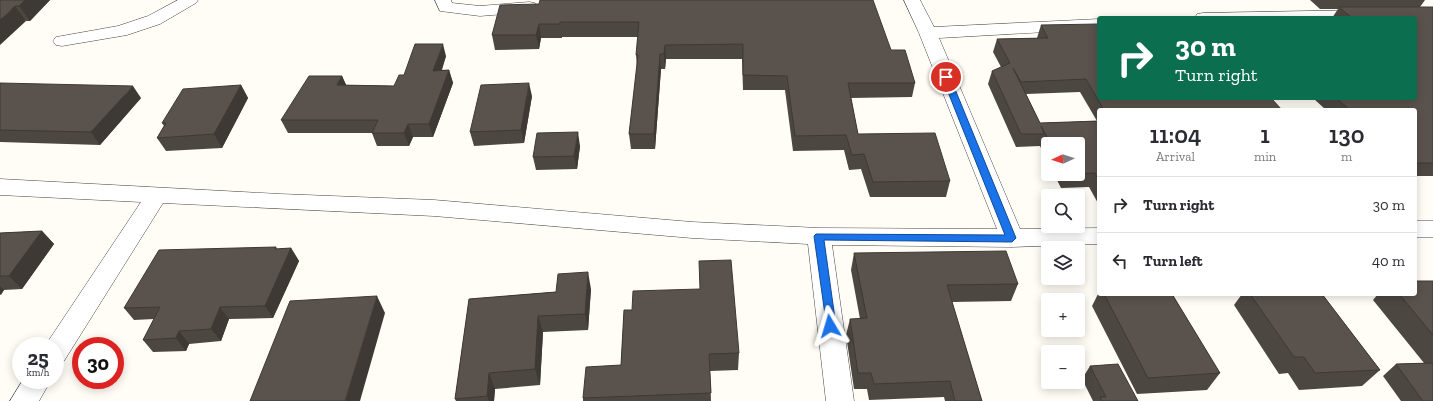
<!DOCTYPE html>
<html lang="en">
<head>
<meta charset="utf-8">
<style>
  body { margin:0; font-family:"Zilla Slab",serif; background:#f7f7f7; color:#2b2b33; height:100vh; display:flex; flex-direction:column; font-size:15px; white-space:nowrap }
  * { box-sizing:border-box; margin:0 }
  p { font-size:13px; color:#7c7c81 }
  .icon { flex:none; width:22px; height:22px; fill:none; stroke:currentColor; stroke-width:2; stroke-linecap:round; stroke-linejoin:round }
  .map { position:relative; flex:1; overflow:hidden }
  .drawer { position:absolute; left:1097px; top:108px; width:320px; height:188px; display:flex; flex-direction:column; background:#fff; border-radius:4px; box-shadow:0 2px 10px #0003 }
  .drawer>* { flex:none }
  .banner { position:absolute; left:1097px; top:16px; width:320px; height:84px; border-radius:4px; box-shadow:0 2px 10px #0003; background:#0b6e4f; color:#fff; overflow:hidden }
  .needle { width:26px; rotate:266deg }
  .tools { position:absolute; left:1041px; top:137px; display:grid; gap:8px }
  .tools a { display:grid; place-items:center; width:44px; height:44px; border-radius:4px; background:#fff; box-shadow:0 2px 10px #0003; font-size:20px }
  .speed { position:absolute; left:12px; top:337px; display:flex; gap:8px; font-size:20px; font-weight:700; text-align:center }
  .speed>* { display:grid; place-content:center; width:52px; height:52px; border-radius:50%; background:#fff; box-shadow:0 2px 10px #0003; line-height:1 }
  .speed small { font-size:10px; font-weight:400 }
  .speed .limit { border:6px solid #d22; background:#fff; color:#111 }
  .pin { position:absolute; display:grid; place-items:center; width:34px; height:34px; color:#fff; margin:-17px; border:2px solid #fff; border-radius:50%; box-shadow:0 1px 4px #0007 }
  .me { position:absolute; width:44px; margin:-22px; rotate:353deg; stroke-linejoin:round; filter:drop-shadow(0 0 3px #0008) }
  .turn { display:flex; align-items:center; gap:14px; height:84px; padding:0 12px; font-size:18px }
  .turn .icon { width:52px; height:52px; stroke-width:2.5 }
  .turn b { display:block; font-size:28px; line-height:34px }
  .eta { display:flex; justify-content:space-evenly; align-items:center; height:68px; text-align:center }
  .eta b { font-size:24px; font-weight:600; line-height:28px }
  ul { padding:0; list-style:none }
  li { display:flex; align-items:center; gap:12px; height:56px; padding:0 12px; border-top:1px solid #e1e1e2 }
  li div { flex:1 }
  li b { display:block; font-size:15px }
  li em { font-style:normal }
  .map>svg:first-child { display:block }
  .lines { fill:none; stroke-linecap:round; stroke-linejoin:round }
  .minor-casing { stroke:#444; stroke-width:1 }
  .minor { fill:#fff; fill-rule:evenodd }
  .wall { fill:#4d4742; fill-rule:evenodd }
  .shaded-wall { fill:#3f3936 }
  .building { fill:#5a524d; stroke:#3f3936 }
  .route { fill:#1a73e8; stroke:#114b97 }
</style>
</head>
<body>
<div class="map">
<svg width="1433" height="401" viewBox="0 0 1433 401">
  <rect width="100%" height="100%" fill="#fffdf5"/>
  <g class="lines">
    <!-- minor casing -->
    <g class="minor-casing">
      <path id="minor" d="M178,0H198L196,3L160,24L127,35L62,46L56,45L53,41L56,37L62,36L118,26L148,16Z
        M435,0H451L452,3L480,6L529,2L535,3L537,7L535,11L529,12L480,16L440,11Z
        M904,0H920L934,27L1099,19V29L939,38L1020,229L1099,228V244L1012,247L832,245L854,401H826L808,244L692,238L434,216L163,203L64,361L55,364V346H45L141,202L0,195V179L280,194L434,200L692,222L819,228L997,229L919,33Z
        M1364,10L1370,11L1372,15L1370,18H1195L1197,14L1203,13Z
        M1415,221H1433V237H1415Z
        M23,380H51L39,401H10Z"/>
    </g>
    <!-- minor -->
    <use href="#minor" class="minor"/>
  </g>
  <!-- wall -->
  <path class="wall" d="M0,0H50L30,21H26Z
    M1310,0H1425L1420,7H1433V176H1415V110H1326L1313,98H1415V18H1332L1338,9H1320Z
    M539,4L891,50L915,83L912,97L851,98L858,134L950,181L946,197H870L861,169L849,170L844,150L793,151L785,90H743L742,59H666L665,69H661L655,149H631L629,134L637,67L636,55L638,37H562V38H541L539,49L495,50L492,35Z
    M1041,25L1282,110H1099V205L1089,187L1061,188L1054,174H1078V144H1048V162L1040,146L1016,147L988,84L992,71L1001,67L993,52L997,39L1037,38ZM1080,92L1097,121L1040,123L1026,94Z
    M446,56L442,70H449L453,83L433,137H413L409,146H377L372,133H288L281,120L342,76L346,85L394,86L404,75Z
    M0,83L141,98L100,145L0,142Z
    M241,85L248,98L222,148L166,151L157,138L164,126L162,123Z
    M532,96L524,143L474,146L470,132Z
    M580,146L577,169L536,170L533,157Z
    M42,231L54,244L22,289L4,290L0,295V233Z
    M276,247L277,249L291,248L299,261L273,318L229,319L221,341L189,344L186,351L153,352L143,340L154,319L134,320L124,308Z
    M854,253L1018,284L1011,301L952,302L982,401H945L944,397L869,400L867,389H854L846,335L850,319H860L851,270Z
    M1433,281V401H1401L1383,376L1396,364L1424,363L1373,300L1378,294H1415Z
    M591,289L588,330L543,332L540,385L495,389L494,401H456L455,399L469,299Z
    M1099,292V294H1172L1220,373L1207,390L1137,394L1092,306Z
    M1242,294H1322L1380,370L1362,386L1299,390L1288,373L1279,374L1234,305Z
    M624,310L739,353L738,370L710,371L711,401H583V398L621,365Z
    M1090,366L1138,401H1093L1082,379Z"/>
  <!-- shaded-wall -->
  <path class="shaded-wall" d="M25,0H50L30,21L19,6Z
    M15,6L26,21L0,45V20Z
    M539,24L541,38L539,49L536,35Z
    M443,44L446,56L437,83L433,71Z
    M665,45L666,59L665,69L664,54Z
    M660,54L661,69L655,149L654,134Z
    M449,70L453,83L433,137L429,124Z
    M342,76L348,89L337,85Z
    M529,83L532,96L524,143L521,130Z
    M241,85L248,98L222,148L214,134Z
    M133,86L141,98L100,145L91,132Z
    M408,124L413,137L409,146L404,133Z
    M578,132L580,146L577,169L574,156Z
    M42,231L54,244L22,289L9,276Z
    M291,248L299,261L273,318L265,306Z
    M588,272L591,289L588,330L585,314Z
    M0,286L4,290L1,295L0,294Z
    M377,296L385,313L360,401H345Z
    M220,307L229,319L221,341L211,329Z
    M538,316L543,332L540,385L535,369Z
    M179,331L189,344L186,351L176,338Z
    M489,373L495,389L494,401H489L487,396Z"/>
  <!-- building -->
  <path class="building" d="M0,0H25L19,6H15L0,20Z
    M540,0H873L891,50H905L915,83H848L858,134L935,133L950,181L873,182L864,154L852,155L846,135L795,136L787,76L743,75V44L665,45L664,54H660L654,134H629L638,55H636L639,22H560V24H539L536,35H492L500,5L539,4Z
    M1339,7H1433V163H1415V110H1348H1350L1336,98H1415V18H1352Z
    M1099,24V98H1271L1282,110H1104L1086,79L1021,82L1013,68L1040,123L1099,121V181L1095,173L1078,174V144H1051L1041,126L1044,134H1021L992,71L1010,63L997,39L1048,38L1041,25Z
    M415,44H443L433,71L449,70L429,124H408L404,133H372L378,120H281L309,76H342L337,85L394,86L399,75H404Z
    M0,83L133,86L91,132L0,130Z
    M529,83L521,130L470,132L481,85Z
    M241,85L214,134L157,138L166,123H162L183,89Z
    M578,132L574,156L533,157L537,133Z
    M42,231L9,276H0V233Z
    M276,247L275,249L291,248L265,306L220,307L211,329L179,331L176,338L143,340L160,307L124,308L159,250Z
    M1006,251L1018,284L947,285L982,401H955L950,381L874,384L871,373H858L850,319L867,318L854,253Z
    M731,260L739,353L709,354L711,393L583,398L586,367L621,365L624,310H632L633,291L700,289L699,261Z
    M588,272L585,314L538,316L535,369L489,373L487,396L455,399L469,299L556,292L558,274Z
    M1415,281H1433V335L1399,294H1415Z
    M1104,294H1172L1220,373L1148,378Z
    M1250,294H1322L1380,370L1315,373L1304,357H1294Z
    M377,296L345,401H250L290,301Z
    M1432,363L1433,364V401H1423L1396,364Z
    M1118,364L1138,401H1102L1100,397H1106L1090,366Z"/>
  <!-- route -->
  <path class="route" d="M943,75H946L950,77L1016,238L1012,242L824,240L836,326L834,329L830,330L827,329L814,236L816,234L1005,235L942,77Z"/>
</svg>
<div class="tools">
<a><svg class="needle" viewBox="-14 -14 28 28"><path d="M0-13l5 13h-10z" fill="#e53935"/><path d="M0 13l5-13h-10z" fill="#7c7c81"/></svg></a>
<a><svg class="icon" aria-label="search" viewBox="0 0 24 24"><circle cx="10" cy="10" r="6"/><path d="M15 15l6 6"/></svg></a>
<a><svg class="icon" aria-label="layers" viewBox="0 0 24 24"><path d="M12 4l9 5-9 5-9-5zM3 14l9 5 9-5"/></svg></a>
<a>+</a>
<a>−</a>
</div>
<div class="speed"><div>25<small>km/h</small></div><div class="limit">30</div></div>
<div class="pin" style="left:946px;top:77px;background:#d93025"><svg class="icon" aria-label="arrive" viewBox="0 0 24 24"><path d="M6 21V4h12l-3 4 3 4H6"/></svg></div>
<svg class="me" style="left:830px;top:326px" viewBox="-20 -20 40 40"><path d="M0-17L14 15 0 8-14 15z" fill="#1a73e8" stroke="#fff" stroke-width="4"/></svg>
<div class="banner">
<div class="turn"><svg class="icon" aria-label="right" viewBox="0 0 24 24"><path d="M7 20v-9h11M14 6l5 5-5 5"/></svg><div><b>30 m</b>Turn right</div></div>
</div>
<section class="drawer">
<div class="eta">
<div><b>11:04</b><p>Arrival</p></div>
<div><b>1</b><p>min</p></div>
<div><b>130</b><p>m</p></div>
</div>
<ul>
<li><svg class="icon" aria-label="right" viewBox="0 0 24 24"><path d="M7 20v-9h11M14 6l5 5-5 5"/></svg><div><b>Turn right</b></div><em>30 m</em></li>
<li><svg class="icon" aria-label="left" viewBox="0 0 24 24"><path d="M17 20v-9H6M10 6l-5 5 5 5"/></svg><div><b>Turn left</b></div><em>40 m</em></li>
</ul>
</section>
</div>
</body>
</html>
